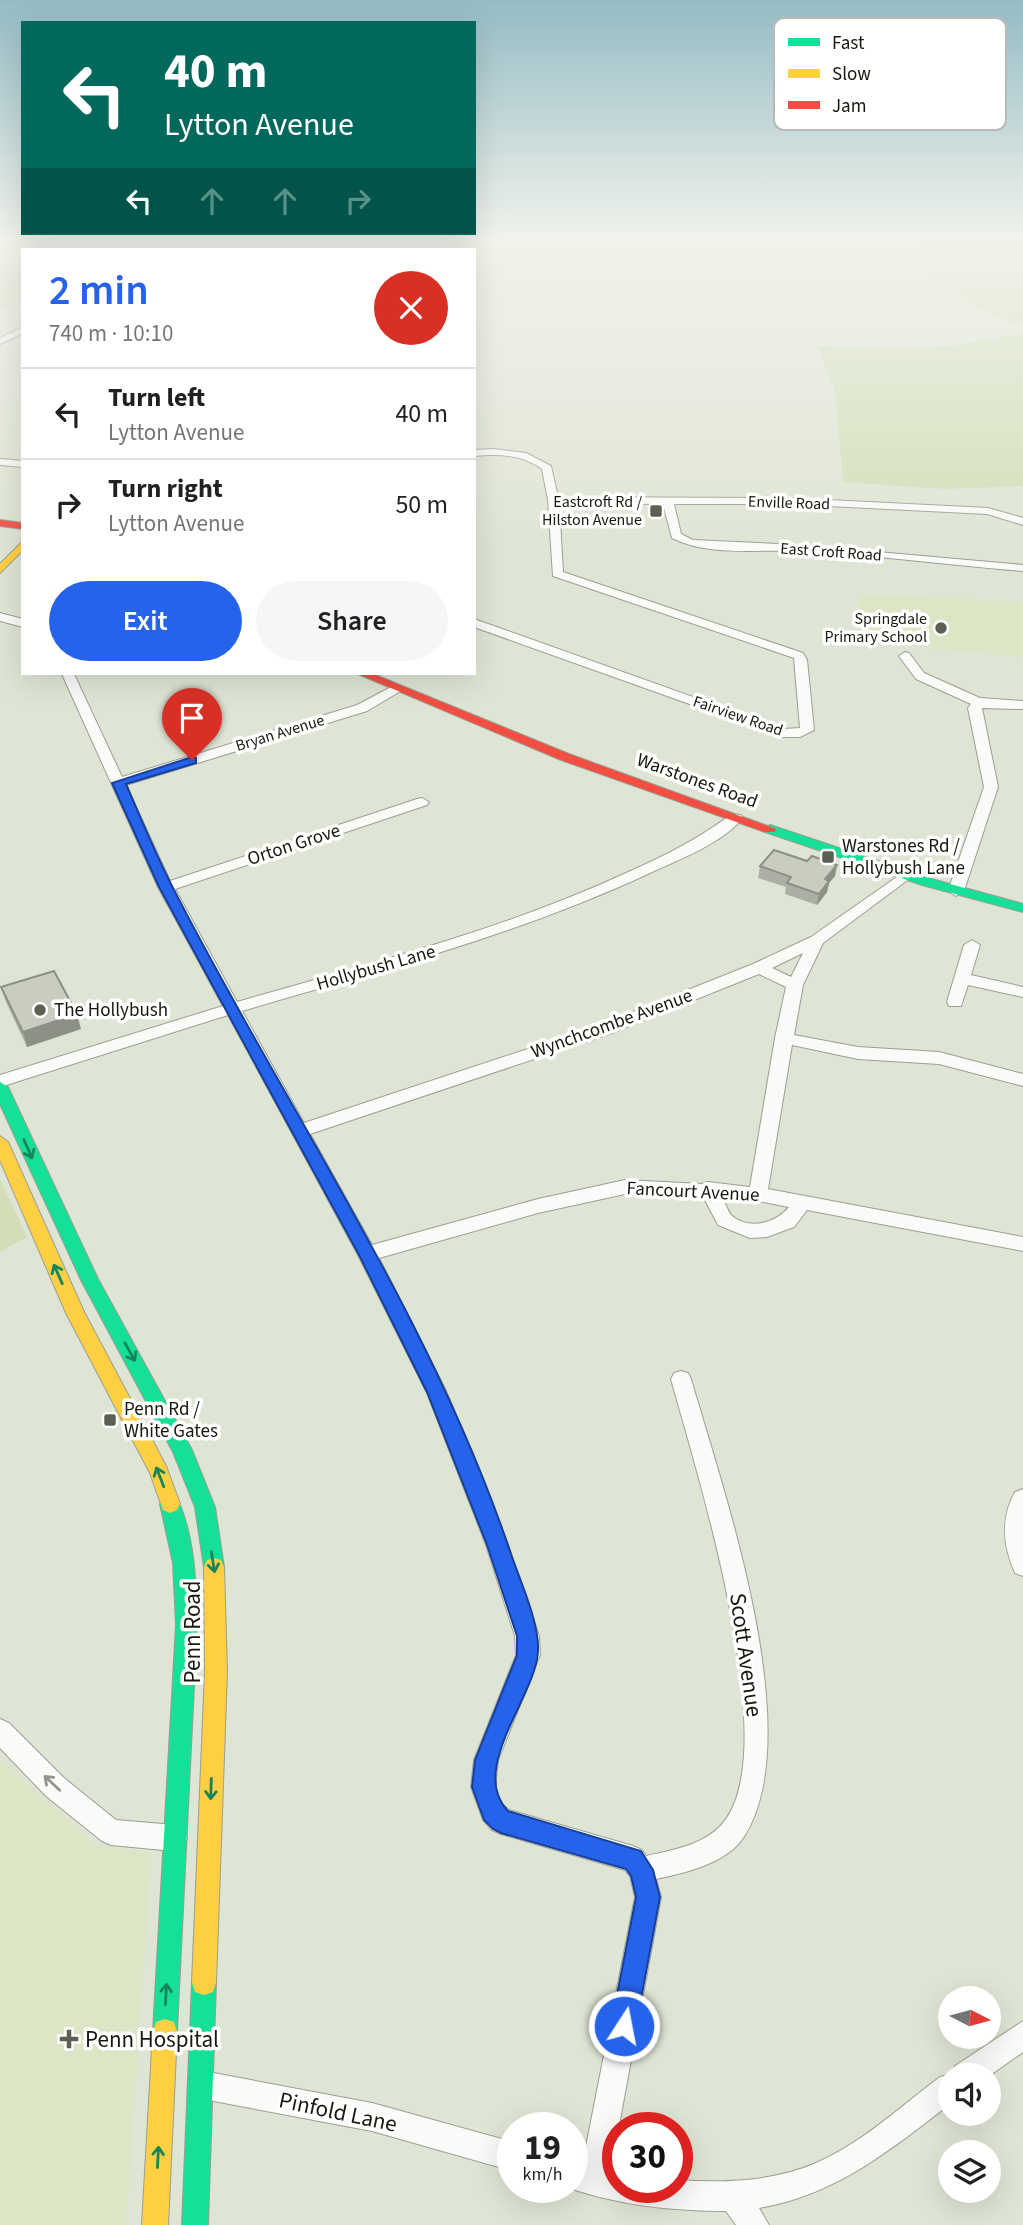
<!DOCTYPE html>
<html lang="en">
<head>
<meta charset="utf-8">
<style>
  body { margin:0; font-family:"Source Sans 3",sans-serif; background:#f6f6f6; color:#202124; height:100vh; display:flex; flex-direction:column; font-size:26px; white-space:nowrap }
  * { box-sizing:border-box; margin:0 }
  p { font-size:23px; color:#757577 }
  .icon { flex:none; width:38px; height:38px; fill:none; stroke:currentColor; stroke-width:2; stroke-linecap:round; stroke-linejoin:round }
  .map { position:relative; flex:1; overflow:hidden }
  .sheet { position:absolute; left:21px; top:248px; width:455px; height:427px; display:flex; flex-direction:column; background:#fff; border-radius:0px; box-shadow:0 7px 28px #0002 }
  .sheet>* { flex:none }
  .banner { position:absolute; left:21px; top:21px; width:455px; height:214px; border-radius:0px; box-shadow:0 7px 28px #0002; background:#00695c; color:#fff; overflow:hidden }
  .needle { width:46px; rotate:96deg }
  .buttons { position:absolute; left:938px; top:1986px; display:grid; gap:14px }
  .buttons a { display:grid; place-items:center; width:63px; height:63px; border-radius:50%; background:#fff; box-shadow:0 7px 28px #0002; font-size:35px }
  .speed { position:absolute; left:497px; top:2112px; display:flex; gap:14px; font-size:35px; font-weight:700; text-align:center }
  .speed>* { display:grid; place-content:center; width:91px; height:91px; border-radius:50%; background:#fff; box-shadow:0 7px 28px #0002; line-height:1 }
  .speed small { font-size:18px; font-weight:400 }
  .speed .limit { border:10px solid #d22; background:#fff; color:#111 }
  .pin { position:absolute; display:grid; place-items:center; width:60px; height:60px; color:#fff; margin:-72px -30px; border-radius:50% 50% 50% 0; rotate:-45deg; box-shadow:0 0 7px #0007 }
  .pin .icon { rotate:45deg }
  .me { position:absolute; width:77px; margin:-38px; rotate:11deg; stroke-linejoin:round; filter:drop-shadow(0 0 5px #0008) }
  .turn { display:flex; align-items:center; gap:24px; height:147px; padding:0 28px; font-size:32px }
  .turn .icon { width:91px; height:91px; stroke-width:2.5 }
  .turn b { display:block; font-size:49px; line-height:60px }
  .lanes { display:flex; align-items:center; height:66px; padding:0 28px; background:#0003; justify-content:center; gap:35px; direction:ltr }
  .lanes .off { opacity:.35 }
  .round { display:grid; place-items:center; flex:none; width:74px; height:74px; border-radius:37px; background:#f6f6f6 }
  .summary { display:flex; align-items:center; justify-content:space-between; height:119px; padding:0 28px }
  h1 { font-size:42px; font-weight:600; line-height:52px; color:#2563eb }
  .cta { display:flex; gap:14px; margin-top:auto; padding:14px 28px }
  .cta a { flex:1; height:80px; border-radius:42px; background:#2563eb; color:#fff; font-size:28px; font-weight:600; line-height:80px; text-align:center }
  .cta a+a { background:#f6f6f6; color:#202124 }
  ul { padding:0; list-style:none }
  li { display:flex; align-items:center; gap:21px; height:91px; padding:0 28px; border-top:2px solid #e0e0e0 }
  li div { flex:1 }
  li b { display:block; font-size:26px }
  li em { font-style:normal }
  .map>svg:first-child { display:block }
  .built { fill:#dce6c7 }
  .green { fill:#d2deb7 }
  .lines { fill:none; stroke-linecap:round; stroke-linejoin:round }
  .street-casing { stroke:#9a9f91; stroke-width:2 }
  .fast-casing { stroke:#9a9f91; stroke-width:2 }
  .slow-casing { stroke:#9a9f91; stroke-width:2 }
  .jam-casing { stroke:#9a9f91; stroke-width:2 }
  .street { fill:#fafbf9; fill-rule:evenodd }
  .fast { fill:#16e098; fill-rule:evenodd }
  .slow { fill:#ffcf43; fill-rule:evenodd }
  .jam { fill:#f24e42; fill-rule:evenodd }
  .wall { fill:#acb0a4 }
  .shaded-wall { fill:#8c9086 }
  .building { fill:#c8cdbf; stroke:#8c9086; stroke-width:2 }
  .oneway { stroke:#16865a }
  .oneway2 { stroke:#93958f }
  .route { fill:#2563eb; stroke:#184099; stroke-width:2 }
  .poi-dot { fill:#5c6053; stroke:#fff; stroke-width:2.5 }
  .labels { text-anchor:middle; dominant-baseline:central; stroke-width:7; stroke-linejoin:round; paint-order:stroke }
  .far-poi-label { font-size:16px; fill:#16190e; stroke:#fff; text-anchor:end }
  .far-street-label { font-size:16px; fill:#16190e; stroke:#fff }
  .street-label { font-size:19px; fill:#16190e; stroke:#fff }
  .poi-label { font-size:19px; fill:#16190e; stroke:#fff; text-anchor:start }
  .near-street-label { font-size:23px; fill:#16190e; stroke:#fff }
  .near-poi-label { font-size:23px; fill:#16190e; stroke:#fff; text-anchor:start }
  .key { fill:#fff; stroke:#b9bab7; stroke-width:2 }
  .key-label { font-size:19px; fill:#16190e }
</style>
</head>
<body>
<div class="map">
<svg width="1023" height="2225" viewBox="0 0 1023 2225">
  <rect width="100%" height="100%" fill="#dfe5d4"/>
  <!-- built -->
  <path class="built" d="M859,594L1023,602V657L860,642L858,614Z
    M0,1760L96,1845L152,1853L126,2225H0Z"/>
  <!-- green -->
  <path class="green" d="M0,240H456L430,250H184L164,241L138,250H103L65,245L0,246Z
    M945,240H1023V327L974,305L891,247Z
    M0,264H23V300L0,310Z
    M1023,333V486L946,489L843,482L835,390L817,346L906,349L955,345Z
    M0,1179L27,1237L0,1252Z"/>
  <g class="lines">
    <!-- street casing -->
    <g class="street-casing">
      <path id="street" d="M23,327V333L0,344V338Z
        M493,449L526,453L551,466L558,497L789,498L988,508L1023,518V525L987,514L789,504H674L681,534L693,540L799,545L1023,565V571C948,565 874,555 799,551C757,549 710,557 672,538L663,504L559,503L563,572L803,653L807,660L814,730L800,737H782L474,627V619L783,729L800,728L794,658L553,576L548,500L542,469C522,454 498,454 474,456V450Z
        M0,459L23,461V467L0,465Z
        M0,613L23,619V627L0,621Z
        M905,652L909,653L924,673L980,698L1023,701V709L982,708L998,787L964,891L956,896L948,891L984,787L968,708L971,704L916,679L899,656Z
        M62,674H74L122,777L357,705L393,686L398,685L404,689L367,711L126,785L170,881L417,799L422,798L429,802L427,805L175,889L237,1002C368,964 500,931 624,874C655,860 685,846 713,827C722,822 730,812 741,815L743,818C722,843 681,859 652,872C520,934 381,970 242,1011L304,1123L600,1025L753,964L811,937L904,872L911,876L909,879L823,943L803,985L794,1035L858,1047L939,1052L1023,1074V1086L939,1064L858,1059L792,1045L768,1189L1023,1237V1251L807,1210L794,1227L767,1237L750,1238L718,1225L704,1198L625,1194L538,1213L379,1258L447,1393L508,1545L539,1636L540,1655L498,1760L495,1787L501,1803L509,1810L633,1846L642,1850L646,1856C674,1850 709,1844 726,1819C782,1740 696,1470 671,1379L674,1373L681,1371L688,1373L691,1379C723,1490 808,1732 745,1835C729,1863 685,1873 656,1879L661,1897L611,2169L618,2171V2188H677V2180C724,2183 772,2182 816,2163C862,2143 900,2107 940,2077L952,2074L955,2066L1023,2021V2052L989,2076H950V2104C890,2150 836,2195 759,2208L769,2225H736L726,2211C672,2211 619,2205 569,2188H572V2159L583,2162L635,1897L630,1876L625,1870L501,1834L492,1830L483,1820L471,1787L474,1760L516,1655L515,1636L486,1545L427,1393L358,1255L228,1015L0,1087V1075L223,1006L158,887ZM803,953L791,977L772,968ZM759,974L786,987L775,1038L750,1187L708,1182L702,1184L625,1180L538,1199L372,1245L310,1134L612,1033ZM723,1199L758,1201L789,1207C776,1223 749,1231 731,1215C728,1211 725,1203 723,1199Z
        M972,940L980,945L971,975L1023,987V997L968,985L961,1006H949L947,1002L964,945Z
        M1023,1489V1576L1015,1573C1003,1546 1000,1519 1015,1492Z
        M0,1719L9,1723L64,1778L116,1820L174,1825L183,1829L187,1838L183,1847L174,1851L111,1845L102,1841L46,1796L0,1748Z
        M203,2071L372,2103L513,2142V2171L372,2131L203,2099L193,2095L189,2085L193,2075Z"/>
    </g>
    <!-- fast casing -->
    <g class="fast-casing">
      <path id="fast" d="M770,825L932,879L1023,904V912L922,885L765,832L764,829Z
        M0,1082L8,1087L98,1279L192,1450L215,1507L224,1567L221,1574L214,1576L207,1574L204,1567L195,1507L173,1452L81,1280L0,1104Z
        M170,1495L177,1498C195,1537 196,1583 197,1625L177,2031L174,2040L165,2043L156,2040L153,2031L176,1625L173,1563L160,1504L163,1498Z
        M204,1971L213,1974L216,1983L208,2225H182L192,1983L195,1974Z"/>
    </g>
    <!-- slow casing -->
    <g class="slow-casing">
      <path id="slow" d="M467,240H477L454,250H444Z
        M23,541V550L0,573V564Z
        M0,1136L8,1142L84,1312L166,1466L180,1504L177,1510L170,1513L163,1510L150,1473L66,1313L0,1160Z
        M214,1558L221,1560L224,1567L227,1671L216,1983L213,1992L204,1995L195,1992L192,1983L205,1671L204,1567L207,1560Z
        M165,2019L174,2022L177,2031L168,2225H142L153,2031L156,2022Z"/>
    </g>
    <!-- jam casing -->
    <g class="jam-casing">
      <path id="jam" d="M0,520L23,523V529L0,526Z
        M358,674H373L569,754L776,829L775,832H765L561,760Z"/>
    </g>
    <!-- street -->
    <use href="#street" class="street"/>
    <!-- fast -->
    <use href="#fast" class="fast"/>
    <!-- slow -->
    <use href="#slow" class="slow"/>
    <!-- jam -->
    <use href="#jam" class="jam"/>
  </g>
  <!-- wall -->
  <path class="wall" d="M807,861L837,865L835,876L829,883L827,892L817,905L785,894L786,887L758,878L760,866Z
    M1,987L81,1029L27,1047L6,1002Z"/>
  <!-- shaded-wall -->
  <path class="shaded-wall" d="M837,865L835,876L829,883L827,892L817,905L819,894L825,879Z
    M77,1014L81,1029L27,1047L23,1032Z"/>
  <!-- building -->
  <path class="building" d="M774,850L807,861L812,856L837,865L825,879L829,881L819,894L787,883L791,877L760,866Z
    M54,971L77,1014L23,1032L1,987Z"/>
  <!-- one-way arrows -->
  <defs><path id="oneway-shaft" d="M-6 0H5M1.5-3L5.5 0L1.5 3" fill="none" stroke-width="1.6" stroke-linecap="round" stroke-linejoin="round" transform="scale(1.75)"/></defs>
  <g class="oneway">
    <use href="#oneway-shaft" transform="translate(28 1149) rotate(66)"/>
    <use href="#oneway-shaft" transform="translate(58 1274) rotate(-114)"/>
    <use href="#oneway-shaft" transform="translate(130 1352) rotate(61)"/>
    <use href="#oneway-shaft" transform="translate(160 1477) rotate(-111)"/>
    <use href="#oneway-shaft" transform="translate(213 1562) rotate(81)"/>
    <use href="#oneway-shaft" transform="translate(211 1789) rotate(92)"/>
    <use href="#oneway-shaft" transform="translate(166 1994) rotate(-87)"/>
    <use href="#oneway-shaft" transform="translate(158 2157) rotate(-87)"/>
  </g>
  <use class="oneway2" href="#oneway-shaft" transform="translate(52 1783) rotate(-137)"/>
  <!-- sky -->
  <linearGradient id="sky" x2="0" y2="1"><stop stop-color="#94bbc4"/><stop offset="0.43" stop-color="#f1f3ec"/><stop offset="1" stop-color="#f1f3ec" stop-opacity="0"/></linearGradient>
  <rect width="1023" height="552" fill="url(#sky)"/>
  <!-- route -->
  <path class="route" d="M192,757L196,758V763L126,784C141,819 156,855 173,888C286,1109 431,1316 511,1554C520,1581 540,1624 538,1652C535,1697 468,1770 508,1811L641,1851L653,1870L660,1897L636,2026L633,2035L624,2039L615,2035L611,2026L636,1897L631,1876L626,1869L501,1833L493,1829L484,1820L472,1787L475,1760L517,1655V1636L487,1545L427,1392L359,1255L159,887L112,783Z"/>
  <!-- markers -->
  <g class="poi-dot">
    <rect x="649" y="504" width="14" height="14" rx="3.5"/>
    <circle cx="941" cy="628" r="7"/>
    <rect x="821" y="850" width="14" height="14" rx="3.5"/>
    <circle cx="40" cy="1010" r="7"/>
    <rect x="103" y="1413" width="14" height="14" rx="3.5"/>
    <path d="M65.5 2028.5h7v7h7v7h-7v7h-7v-7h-7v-7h7z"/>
  </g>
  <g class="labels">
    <!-- far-poi labels -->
    <g class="far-poi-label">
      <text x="642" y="502">Eastcroft Rd /<tspan x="642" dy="18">Hilston Avenue</tspan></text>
      <text x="927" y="619">Springdale<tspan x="927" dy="18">Primary School</tspan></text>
    </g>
    <!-- far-street labels -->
    <g class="far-street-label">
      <text transform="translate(789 503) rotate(2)">Enville Road</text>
      <text transform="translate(831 552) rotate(4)">East Croft Road</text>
      <text transform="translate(738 716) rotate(19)">Fairview Road</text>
      <text transform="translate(280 733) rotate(-17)">Bryan Avenue</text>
    </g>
    <!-- street labels -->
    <g class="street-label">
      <text transform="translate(697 781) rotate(20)">Warstones Road</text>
      <text transform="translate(294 845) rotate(-18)">Orton Grove</text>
      <text transform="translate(376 968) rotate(-16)">Hollybush Lane</text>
      <text transform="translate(612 1024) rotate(-20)">Wynchcombe Avenue</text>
      <text transform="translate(693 1192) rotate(3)">Fancourt Avenue</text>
    </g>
    <!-- poi labels -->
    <g class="poi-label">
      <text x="842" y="846">Warstones Rd /<tspan x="842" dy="22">Hollybush Lane</tspan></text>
      <text x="54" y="1010">The Hollybush</text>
      <text x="124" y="1409">Penn Rd /<tspan x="124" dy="22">White Gates</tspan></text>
    </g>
    <!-- near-street labels -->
    <g class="near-street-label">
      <text transform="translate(192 1632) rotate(-90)">Penn Road</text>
      <text transform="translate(746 1655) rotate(82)">Scott Avenue</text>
      <text transform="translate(338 2112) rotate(12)">Pinfold Lane</text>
    </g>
    <!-- near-poi labels -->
    <g class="near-poi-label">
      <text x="85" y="2039">Penn Hospital</text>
    </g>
  </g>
  <!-- legend -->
  <rect x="774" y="18" width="232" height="112" rx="10" class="key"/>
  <rect x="788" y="38" width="32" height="8" fill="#16e098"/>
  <rect x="788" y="69" width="32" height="9" fill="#ffcf43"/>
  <rect x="788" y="101" width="32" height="8" fill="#f24e42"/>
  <g class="key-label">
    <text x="832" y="49">Fast</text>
    <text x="832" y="80">Slow</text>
    <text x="832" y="112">Jam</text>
  </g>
</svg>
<div class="buttons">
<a><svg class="needle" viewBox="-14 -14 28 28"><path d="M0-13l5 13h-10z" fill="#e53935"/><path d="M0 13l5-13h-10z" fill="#757577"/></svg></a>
<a><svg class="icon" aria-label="sound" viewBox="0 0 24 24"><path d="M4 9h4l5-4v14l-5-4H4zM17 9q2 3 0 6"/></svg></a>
<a><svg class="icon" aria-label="layers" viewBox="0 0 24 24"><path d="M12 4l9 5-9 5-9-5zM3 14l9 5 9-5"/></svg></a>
</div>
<div class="speed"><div>19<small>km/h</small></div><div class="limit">30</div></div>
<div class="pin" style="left:192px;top:760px;background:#d93025"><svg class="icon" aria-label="arrive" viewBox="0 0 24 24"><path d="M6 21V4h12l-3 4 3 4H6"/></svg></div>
<svg class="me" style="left:624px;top:2026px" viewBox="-20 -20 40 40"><circle r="17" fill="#2563eb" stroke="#fff" stroke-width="3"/><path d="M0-11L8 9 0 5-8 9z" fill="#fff"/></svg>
<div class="banner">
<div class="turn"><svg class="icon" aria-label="left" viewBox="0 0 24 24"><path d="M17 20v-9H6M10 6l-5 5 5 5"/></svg><div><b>40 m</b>Lytton Avenue</div></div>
<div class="lanes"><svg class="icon" aria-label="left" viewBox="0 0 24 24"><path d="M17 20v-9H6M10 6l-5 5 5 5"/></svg><svg class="icon off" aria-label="ahead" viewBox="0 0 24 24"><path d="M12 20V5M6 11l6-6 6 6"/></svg><svg class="icon off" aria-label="ahead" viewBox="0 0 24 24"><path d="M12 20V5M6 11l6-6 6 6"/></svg><svg class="icon off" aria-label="right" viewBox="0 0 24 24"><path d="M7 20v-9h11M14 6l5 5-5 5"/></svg></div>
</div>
<section class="sheet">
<div class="summary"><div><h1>2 min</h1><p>740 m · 10:10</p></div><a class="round" style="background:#d93025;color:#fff"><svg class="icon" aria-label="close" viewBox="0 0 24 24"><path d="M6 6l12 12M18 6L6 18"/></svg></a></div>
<ul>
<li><svg class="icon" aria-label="left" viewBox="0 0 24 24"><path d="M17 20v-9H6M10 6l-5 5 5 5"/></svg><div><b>Turn left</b><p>Lytton Avenue</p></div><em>40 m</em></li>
<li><svg class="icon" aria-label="right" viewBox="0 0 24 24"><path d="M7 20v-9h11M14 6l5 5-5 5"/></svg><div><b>Turn right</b><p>Lytton Avenue</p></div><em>50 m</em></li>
</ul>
<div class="cta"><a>Exit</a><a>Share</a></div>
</section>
</div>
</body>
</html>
